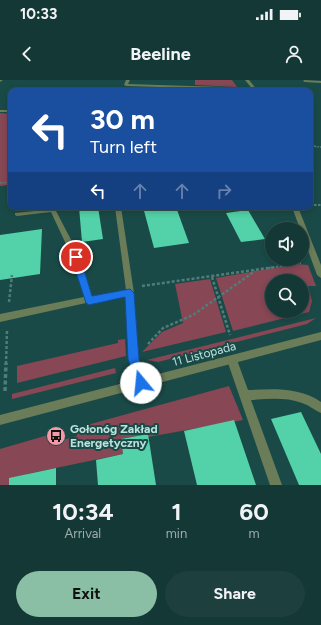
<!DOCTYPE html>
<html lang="en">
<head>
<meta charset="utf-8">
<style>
  body { margin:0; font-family:Figtree,sans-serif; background:#1d3f3d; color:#f1f3f6; height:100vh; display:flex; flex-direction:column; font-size:15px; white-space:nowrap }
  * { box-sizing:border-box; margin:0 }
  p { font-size:13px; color:#9dacad }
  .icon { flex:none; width:22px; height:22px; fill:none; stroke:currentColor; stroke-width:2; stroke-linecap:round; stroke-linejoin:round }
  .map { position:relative; height:405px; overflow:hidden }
  .panel { display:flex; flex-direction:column; background:#143835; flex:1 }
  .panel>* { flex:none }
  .banner { position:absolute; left:8px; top:8px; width:305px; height:122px; border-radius:8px; box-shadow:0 2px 6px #0003,0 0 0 1px #335250; background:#1a4fa0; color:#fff; overflow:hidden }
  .buttons { position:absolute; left:265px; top:142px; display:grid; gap:8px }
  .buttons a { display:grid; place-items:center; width:44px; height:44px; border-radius:50%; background:#143835; box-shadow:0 2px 6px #0003,0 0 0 1px #335250; font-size:20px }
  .pin { position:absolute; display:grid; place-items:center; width:34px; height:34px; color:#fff; margin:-17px; border:2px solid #fff; border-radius:50%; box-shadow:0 1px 4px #0007 }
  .me { position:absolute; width:44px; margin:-22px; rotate:343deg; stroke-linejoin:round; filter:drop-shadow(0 0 3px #0008) }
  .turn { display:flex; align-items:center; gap:14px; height:84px; padding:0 16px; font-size:18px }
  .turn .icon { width:52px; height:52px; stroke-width:2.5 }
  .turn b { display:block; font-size:28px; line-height:34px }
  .lanes { display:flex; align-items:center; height:38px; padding:0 16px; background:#0003; justify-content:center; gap:20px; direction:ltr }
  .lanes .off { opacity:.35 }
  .eta { display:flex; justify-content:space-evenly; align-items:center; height:68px; text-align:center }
  .eta b { font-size:24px; font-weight:700; line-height:28px }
  .cta { display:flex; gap:8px; margin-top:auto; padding:8px 16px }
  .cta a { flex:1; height:46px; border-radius:24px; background:#8abfa5; color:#111; font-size:16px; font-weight:700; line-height:46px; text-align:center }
  .cta a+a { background:#1d3f3d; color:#f1f3f6 }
  .status { display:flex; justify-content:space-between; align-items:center; height:28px; padding:0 20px; background:#143835; direction:ltr }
  .status svg { height:11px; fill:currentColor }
  header { display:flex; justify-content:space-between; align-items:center; height:52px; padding:0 16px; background:#143835; font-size:18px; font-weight:700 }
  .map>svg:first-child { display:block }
  .green { fill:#874754; fill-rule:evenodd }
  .building { fill:#53d1a8 }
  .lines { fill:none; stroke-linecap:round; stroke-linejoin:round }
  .path-far3 { stroke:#507d7a; stroke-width:1.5; stroke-dasharray:1.5 1; stroke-linecap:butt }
  .path-far2 { stroke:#507d7a; stroke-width:2; stroke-dasharray:2.5 1.5; stroke-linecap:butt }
  .path-far1 { stroke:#507d7a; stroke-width:2.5; stroke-dasharray:3 2; stroke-linecap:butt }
  .path { stroke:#507d7a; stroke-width:3.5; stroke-dasharray:4 2.5; stroke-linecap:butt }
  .service { fill:#6b7c58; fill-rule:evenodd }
  .minor { fill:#6b7c58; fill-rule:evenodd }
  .tertiary { fill:#6b7c58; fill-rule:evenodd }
  .route { fill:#1a73e8; stroke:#114b97 }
  .labels { text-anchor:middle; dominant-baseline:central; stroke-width:4; stroke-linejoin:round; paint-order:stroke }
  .near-street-label { font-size:12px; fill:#bae3de; stroke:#1a4a47 }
  .near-poi-label { font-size:12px; font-weight:bold; fill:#bae3de; stroke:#1a4a47; text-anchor:start }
</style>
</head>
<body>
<div class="status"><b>10:33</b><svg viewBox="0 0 49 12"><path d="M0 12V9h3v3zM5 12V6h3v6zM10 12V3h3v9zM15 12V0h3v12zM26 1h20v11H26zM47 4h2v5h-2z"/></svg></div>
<header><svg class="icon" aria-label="back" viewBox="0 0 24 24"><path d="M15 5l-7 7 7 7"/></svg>Beeline<svg class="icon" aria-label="person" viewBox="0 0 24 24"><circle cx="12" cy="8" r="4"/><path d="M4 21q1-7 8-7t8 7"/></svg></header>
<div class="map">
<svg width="321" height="405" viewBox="0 0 321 405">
  <rect width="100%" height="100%" fill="#1a4a47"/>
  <!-- green -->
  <path class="green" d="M195,0H232L237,7L195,5Z
    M0,33L11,34V97L7,105L0,106Z
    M296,184L308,185L316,206H308L312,221L309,232L233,251L216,198ZM272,201H302V231H272Z
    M210,199L226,252L142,272L162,252L183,243L175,204Z
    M316,238L307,244L158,282L147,280Z
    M125,259L126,276L17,303V286L118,263V260Z
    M115,288L116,293L12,319V314Z
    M229,306L243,340L148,357L147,354L122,359L123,374L27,394L26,405H0V369L48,355L49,364L77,356L76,348Z"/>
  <!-- building -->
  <path class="building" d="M79,127H98L103,159L82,162Z
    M143,127H176L189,163L154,168Z
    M248,130L265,159L241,162L226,133Z
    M42,149L40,194L0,200V155Z
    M301,332L321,374V405H299L271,339Z
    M234,340L256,405H197L184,351Z
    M148,354L156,405H98L96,380L123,374L121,359Z
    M56,388V405H9V398Z"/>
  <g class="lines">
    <!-- path-far3 -->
    <path class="path-far3" d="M272,9H291
      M310,39H314
      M310,59L315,67
      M310,66L321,67
      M0,103L11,102"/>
    <!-- path-far2 -->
    <path class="path-far2" d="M310,125H321
      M268,188L301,183"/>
    <!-- path-far1 -->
    <path class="path-far1" d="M212,197L230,255
      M142,206L275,187
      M9,222L12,195
      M148,264L163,248L193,235L255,191
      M6,284L7,251"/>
    <!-- path -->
    <path class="path" d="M5,311L6,283"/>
    <!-- service -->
    <path class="service" d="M0,0H3L0,2Z
      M126,0H130L128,4L254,8L256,9L254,10L126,6L124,5Z
      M0,30H11V32H0Z
      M115,127H121L134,213L139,279L146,303L145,306L141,308L137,306L136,303L129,279L126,217C113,218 100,220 89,224L86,223L0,242V234L84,217L72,177L51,132L17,136L15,135V133L55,129L80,177L92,216L126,210Z
      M232,276L235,277L237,280L248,310C273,309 299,307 321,322V333C314,330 309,325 302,323C286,317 268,319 251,320L282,405H270L227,280L229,277Z"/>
    <!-- minor -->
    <path class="minor" d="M245,0H249L258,11H254Z
      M304,0L321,1V3L305,2L303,1Z
      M292,127H298L321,185V198L317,195L302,154V149H300Z"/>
    <!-- tertiary -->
    <path class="tertiary" d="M321,252V260L0,345V335Z"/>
  </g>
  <!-- route -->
  <path class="route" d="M76,174L80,177L92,216L130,209L134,213L139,279L147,303L145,307L141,309L137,307L128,279L125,217L89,225L86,223L71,177Z"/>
  <!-- icons -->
  <defs>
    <g id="bus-disc" transform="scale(1)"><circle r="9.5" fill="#f39aaa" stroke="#1a4a47"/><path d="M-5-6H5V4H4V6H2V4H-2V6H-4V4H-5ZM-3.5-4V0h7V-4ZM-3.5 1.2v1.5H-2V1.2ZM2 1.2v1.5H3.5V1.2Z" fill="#111"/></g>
  </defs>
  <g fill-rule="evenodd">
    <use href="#bus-disc" x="56" y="356"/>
  </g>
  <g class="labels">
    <!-- near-street labels -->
    <g class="near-street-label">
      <text transform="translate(204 274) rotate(-15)">11 Listopada</text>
    </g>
    <!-- near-poi labels -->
    <g class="near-poi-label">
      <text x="70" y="349">Gołonóg Zakład<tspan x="70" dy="14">Energetyczny</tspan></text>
    </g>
  </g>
</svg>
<div class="buttons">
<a><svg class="icon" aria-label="sound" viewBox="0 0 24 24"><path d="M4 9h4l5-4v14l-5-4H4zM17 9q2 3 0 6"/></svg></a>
<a><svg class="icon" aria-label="search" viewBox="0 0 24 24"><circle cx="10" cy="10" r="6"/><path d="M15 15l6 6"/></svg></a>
</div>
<div class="pin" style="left:76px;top:177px;background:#d93025"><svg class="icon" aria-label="arrive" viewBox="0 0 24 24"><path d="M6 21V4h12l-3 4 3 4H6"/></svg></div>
<svg class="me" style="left:141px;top:303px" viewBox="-20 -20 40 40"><circle r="19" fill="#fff"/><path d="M0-13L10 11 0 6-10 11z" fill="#1a73e8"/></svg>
<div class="banner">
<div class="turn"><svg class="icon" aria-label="left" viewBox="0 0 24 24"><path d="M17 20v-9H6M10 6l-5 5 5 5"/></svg><div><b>30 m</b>Turn left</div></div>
<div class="lanes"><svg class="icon" aria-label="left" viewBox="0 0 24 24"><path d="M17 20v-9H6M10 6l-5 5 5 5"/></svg><svg class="icon off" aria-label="ahead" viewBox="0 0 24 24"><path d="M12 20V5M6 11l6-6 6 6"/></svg><svg class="icon off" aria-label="ahead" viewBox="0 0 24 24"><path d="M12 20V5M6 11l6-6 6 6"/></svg><svg class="icon off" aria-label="right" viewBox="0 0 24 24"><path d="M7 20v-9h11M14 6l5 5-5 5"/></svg></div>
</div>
</div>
<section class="panel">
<div class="eta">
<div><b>10:34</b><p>Arrival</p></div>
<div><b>1</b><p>min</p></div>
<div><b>60</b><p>m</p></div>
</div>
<div class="cta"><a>Exit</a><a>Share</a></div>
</section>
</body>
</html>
